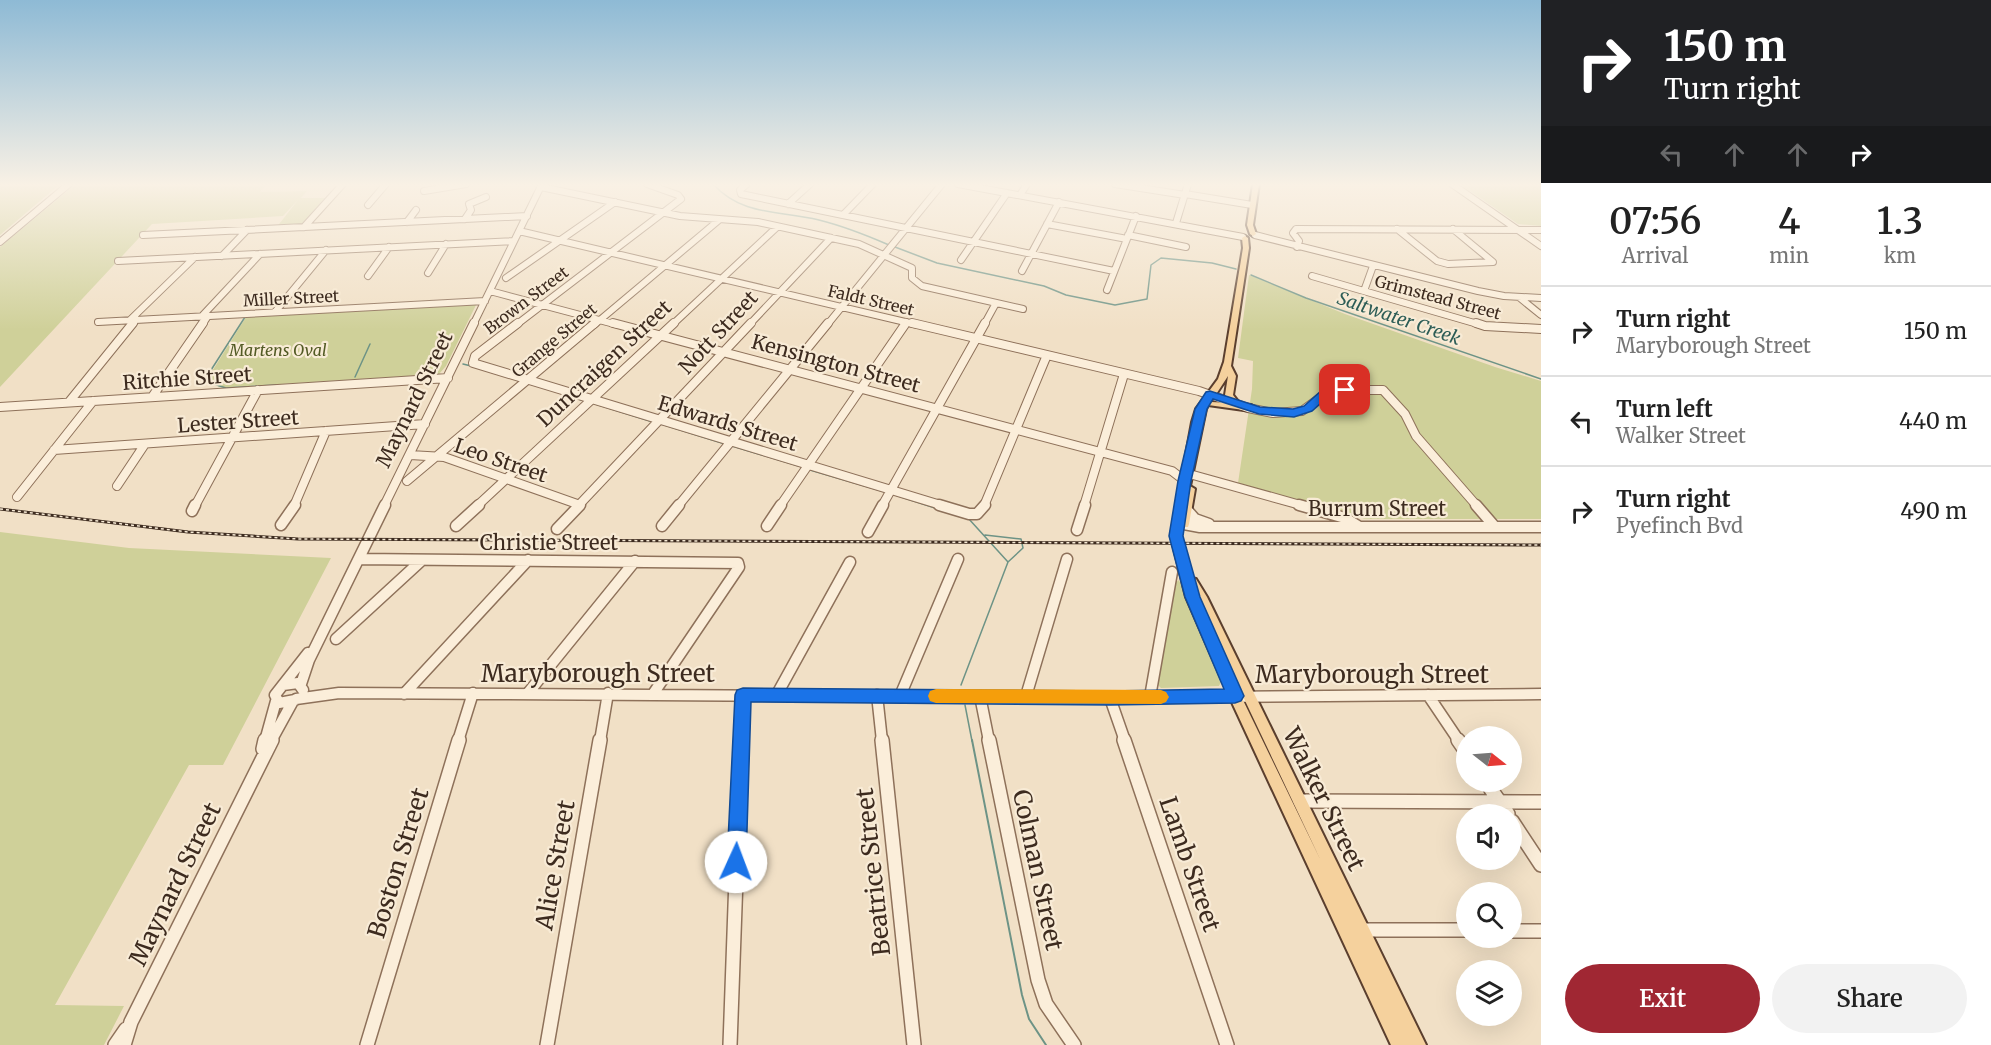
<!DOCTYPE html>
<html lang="en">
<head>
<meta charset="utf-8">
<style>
  body { margin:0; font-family:Merriweather,serif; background:#f2f2f2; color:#222; height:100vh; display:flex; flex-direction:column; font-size:22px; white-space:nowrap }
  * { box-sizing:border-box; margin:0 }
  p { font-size:20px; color:#767676 }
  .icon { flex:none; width:33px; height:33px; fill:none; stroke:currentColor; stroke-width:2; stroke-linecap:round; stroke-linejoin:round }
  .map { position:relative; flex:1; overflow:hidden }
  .sheet { display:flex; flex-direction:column; background:#fff; width:450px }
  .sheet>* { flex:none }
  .guide { background:#202124; color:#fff; overflow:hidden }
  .needle { width:39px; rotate:107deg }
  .controls { position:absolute; left:1456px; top:726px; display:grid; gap:12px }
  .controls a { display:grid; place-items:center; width:66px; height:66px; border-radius:50%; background:#fff; box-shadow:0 6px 24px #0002; font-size:30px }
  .pin { position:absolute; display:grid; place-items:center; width:51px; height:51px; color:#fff; margin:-26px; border-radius:12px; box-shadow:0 3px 9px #0006 }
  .me { position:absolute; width:66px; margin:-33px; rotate:2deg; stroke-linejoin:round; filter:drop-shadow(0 0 4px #0008) }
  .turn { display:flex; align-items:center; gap:21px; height:126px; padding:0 24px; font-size:27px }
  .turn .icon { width:78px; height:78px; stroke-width:2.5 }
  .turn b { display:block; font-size:42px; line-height:51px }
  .lanes { display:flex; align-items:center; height:57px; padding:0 24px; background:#0003; justify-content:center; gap:30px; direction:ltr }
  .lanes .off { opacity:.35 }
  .eta { display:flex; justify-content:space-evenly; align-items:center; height:102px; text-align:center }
  .eta b { font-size:36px; font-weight:600; line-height:42px }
  .primary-button { display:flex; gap:12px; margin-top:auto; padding:12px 24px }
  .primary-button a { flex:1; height:69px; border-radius:36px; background:#a02733; color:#fff; font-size:24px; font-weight:600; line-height:69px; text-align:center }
  .primary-button a+a { background:#f2f2f2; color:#222 }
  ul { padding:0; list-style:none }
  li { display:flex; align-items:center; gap:18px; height:90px; padding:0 24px; border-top:2px solid #e0e0e0 }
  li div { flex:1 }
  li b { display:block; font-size:22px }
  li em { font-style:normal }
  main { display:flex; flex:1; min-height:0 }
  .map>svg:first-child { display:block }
  .green { fill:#cfd099 }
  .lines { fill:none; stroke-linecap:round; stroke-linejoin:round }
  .stream-far1 { stroke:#6d9386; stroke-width:1.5 }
  .stream { stroke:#6d9386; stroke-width:2 }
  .minor-far3-casing { stroke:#8e715a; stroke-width:8 }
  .minor-far2-casing { stroke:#8e715a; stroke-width:10 }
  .minor-far1-casing { stroke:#8e715a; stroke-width:13 }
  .minor-casing { stroke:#8e715a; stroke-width:16 }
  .major-casing { stroke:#5b3f2e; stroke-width:4 }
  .minor-far3 { stroke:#fbeeda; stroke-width:6 }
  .minor-far2 { stroke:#fbeeda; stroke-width:8 }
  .minor-far1 { stroke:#fbeeda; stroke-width:10 }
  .minor { stroke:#fbeeda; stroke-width:13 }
  .major { fill:#f5d19d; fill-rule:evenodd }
  .rail-casing { stroke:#3d2b1f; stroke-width:3 }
  .rail { stroke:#f8ebd6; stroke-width:1.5; stroke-dasharray:3; stroke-linecap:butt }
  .route { fill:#1a73e8; stroke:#114b97; stroke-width:1.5 }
  .slow { fill:#f59e0b }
  .labels { text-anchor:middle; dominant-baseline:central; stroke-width:4.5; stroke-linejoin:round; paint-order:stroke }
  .far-street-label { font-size:16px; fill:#3d2b1f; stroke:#f8ebd6 }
  .far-park-label { font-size:16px; font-style:italic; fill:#525a24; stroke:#f8ebd6 }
  .far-water-label { font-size:18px; font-style:italic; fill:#2d5d56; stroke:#f8ebd6 }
  .street-label { font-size:20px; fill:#3d2b1f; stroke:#f8ebd6 }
  .near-street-label { font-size:24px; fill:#3d2b1f; stroke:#f8ebd6 }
</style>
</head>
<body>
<main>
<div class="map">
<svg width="1541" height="1045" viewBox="0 0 1541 1045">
  <rect width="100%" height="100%" fill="#f1e0c6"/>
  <!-- green -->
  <path class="green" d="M0,184H60L0,235Z
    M76,184H266L260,192L307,191L301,198H325L300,226L276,228L298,200L283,216L152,224L0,387V247Z
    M1460,184H1541V226L1518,224Z
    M1249,275L1345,314L1495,367L1541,381V519H1366L1238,483L1252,389L1253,361L1238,358Z
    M469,304L476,305L446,366L439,374L233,387H220L206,381L246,317Z
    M0,532L129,548L331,558L223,765H189L55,1005L124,1006L104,1045H0Z
    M1179,580L1221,682L1219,686L1161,688L1158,685L1175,583Z"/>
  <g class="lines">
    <!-- stream-far1 -->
    <path class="stream-far1" d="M713,184C743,217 780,210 819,220C843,226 866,235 889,245
      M895,247L937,263L1044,286L1066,295L1115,305L1147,299L1151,265L1161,258L1212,263L1236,269
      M1251,275L1306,298L1541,379
      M245,317L204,381L226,388L276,385
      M463,364L471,366
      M355,377L370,344
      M565,395L585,401
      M592,403L653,422
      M661,424L725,444
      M732,446L802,467
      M810,470L885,492
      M892,494L935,508
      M985,535L1021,539L1023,548L1008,562
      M961,685L1008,562L968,518
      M965,705L972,741"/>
    <!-- stream -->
    <path class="stream" d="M972,740L1022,995L1029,1019L1046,1045"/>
    <!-- minor-far3 casing -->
    <g class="minor-far3-casing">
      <path id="minor-far3" d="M747,184L740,190L741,194L1114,271
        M958,184L1243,237
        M1115,184L1185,195
        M1452,184L1541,246
        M541,187L680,216L758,222L859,244L912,268V278L922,286L1023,309
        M424,191L466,184
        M1185,194L1252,205
        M1020,195L1027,184
        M788,204L810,184
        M368,205L386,184
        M843,215L873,184
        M465,219L471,210L469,204L486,197
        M407,222L416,210
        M1176,223L1188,184
        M1047,224L1127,239
        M304,227L343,184
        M1397,229L1437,261L1448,264L1493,262L1453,229
        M519,231L918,325
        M143,235L527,216
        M1128,235L1186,247
        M1255,235L1478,291L1504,296L1541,298
        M0,242L69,184
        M1297,247L1299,241L1293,233L1296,229L1541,230
        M222,256L247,230
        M961,260L1007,193
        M118,261L514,241
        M1022,271L1059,202
        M428,273L446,244
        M368,276L389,247
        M1312,276L1481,325
        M506,278L615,202
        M1107,290L1136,216
        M490,291L618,325
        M1364,291L1373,266
        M1520,298L1541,315
        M275,312L326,250
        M202,316L260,254
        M129,321L195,257
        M98,322L485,301
        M132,325L136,320
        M202,325L208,316
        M473,325L542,184
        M516,325L681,199L678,195L647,184
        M594,325L719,220
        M672,325L777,227
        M749,325L831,238
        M827,325L942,184
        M905,325L906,323
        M984,325L996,303"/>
    </g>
    <!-- minor-far2 casing -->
    <g class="minor-far2-casing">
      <path id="minor-far2" d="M518,323L475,356L473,363L944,506
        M613,323L1172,471L1185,481
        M912,323L1199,391L1248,408L1273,413L1302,411L1324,395L1338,390H1383L1405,414L1416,436L1477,506
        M1476,323L1485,326L1541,329
        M152,397L203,323
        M69,402L133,323
        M0,407L448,378
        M54,450L425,424
        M410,455L444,457L580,505
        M1186,477L1193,475L1304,506
        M407,481L595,323
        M117,486L145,444
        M17,497L93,401
        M195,506L258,390
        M294,506L326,431
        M384,506L474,323
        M477,506L674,323
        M578,506L751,323
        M678,506L828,323
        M780,506L906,323
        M882,506L985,323
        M984,506L1047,355
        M1084,506L1124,374"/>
    </g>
    <!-- minor-far1 casing -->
    <g class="minor-far1-casing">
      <path id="minor-far1" d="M939,505L969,514H977L985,505
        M1299,505L1345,518L1358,526
        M1476,505L1495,527
        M1187,510L1195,519L1209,524
        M192,511L195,505
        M1179,520L1184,524L1200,527H1541
        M281,525L295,505
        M456,526L479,505
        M662,526L679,505
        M767,526L781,505
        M557,529L580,505
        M1077,530L1085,505
        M868,532L883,505
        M359,559L738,563L739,567L653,694
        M336,639L422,560
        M301,684L309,660L385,505
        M283,685L298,683L303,690
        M528,693L635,561
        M404,694L528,560
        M877,695L882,741
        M1428,695L1459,741
        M776,696L850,562
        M900,696L958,559
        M980,696L989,741
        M1026,696L1067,559
        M1150,697L1172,572
        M1110,698L1125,741
        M296,699L339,693L1110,698L1541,694
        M295,700L279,703L275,695L308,653
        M265,741L276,701
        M271,741L293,701
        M458,741L473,693
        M600,741L608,693
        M741,741L743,695"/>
    </g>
    <!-- minor casing -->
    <g class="minor-casing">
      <path id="minor" d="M882,740L914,1045
        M989,740L1038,980L1046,1004L1074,1045
        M1124,740L1227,1045
        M1458,740L1467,753
        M263,749L265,740
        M1486,782L1508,814
        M1300,801L1541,802
        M1512,821L1541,865
        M1362,930H1467
        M1512,931H1541
        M115,1045L126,1029
        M124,1045L131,1022L272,740
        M367,1045L459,740
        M547,1045L600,740
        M730,1045L741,740"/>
    </g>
    <!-- major casing -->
    <g class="major-casing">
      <path id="major" d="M1253,184H1259L1253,225L1256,234L1253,236L1250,234L1247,225Z
        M1245,236L1248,238L1249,248L1231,366L1236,376L1233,395L1240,404L1251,405L1256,408L1251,411L1208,405L1206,409L1190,486L1195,489L1189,524L1188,527H1182L1181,536L1192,578L1196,579L1207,597L1426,1045H1391L1229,696L1186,597L1171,536L1192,422L1196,409L1218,379L1224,362L1243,248L1242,238ZM1228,376L1225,395L1231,403L1211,402ZM1230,669L1321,861L1241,696Z"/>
    </g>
    <!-- minor-far3 -->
    <use href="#minor-far3" class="minor-far3"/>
    <!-- minor-far2 -->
    <use href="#minor-far2" class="minor-far2"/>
    <!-- minor-far1 -->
    <use href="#minor-far1" class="minor-far1"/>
    <!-- minor -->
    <use href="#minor" class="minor"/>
    <!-- major -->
    <use href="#major" class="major"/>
    <!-- rail casing -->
    <g class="rail-casing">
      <path id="rail" d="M0,509L188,532L298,539L1541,545"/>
    </g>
    <!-- rail -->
    <use href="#rail" class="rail"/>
  </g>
  <!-- sky -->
  <linearGradient id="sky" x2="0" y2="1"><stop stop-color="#8ebad5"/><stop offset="0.56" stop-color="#f9f1e5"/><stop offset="1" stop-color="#f9f1e5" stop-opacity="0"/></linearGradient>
  <rect width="1541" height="330" fill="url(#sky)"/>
  <!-- route -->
  <path class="route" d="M1345,386L1351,390L1349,392L1329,396L1312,411L1294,417L1259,414L1213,399L1207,409L1191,481L1183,536L1200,597L1244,696L1241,701L1235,703L1110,705L751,702L746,862L743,869L736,872L730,869L727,862L735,695L737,690L743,688L1110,691L1224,689L1185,597L1169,536L1178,481L1195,409L1206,392L1210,391L1260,407L1293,409L1304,406L1321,391Z"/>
  <!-- slow -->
  <path class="slow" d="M936,689L1161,690L1166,692L1169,697L1166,702L1161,704L936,703L930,701L928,696L930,691Z"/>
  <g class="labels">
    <!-- far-street labels -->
    <g class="far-street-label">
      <text transform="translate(1438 297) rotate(15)">Grimstead Street</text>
      <text transform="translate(291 298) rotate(-3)">Miller Street</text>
      <text transform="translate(526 300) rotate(-37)">Brown Street</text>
      <text transform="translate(871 300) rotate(13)">Faldt Street</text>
      <text transform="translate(554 340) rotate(-40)">Grange Street</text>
    </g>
    <!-- far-park labels -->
    <g class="far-park-label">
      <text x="278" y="350">Martens Oval</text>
    </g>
    <!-- far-water labels -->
    <g class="far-water-label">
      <text transform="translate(1399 318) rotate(19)">Saltwater Creek</text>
    </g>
    <!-- street labels -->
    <g class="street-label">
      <text transform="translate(718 332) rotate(-47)">Nott Street</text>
      <text transform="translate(604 363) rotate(-43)">Duncraigen Street</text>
      <text transform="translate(836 363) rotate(15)">Kensington Street</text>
      <text transform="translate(187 378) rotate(-4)">Ritchie Street</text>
      <text transform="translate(414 399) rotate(-64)">Maynard Street</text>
      <text transform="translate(238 421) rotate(-4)">Lester Street</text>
      <text transform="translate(728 423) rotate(17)">Edwards Street</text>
      <text transform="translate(501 460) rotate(19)">Leo Street</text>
      <text x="1377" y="508">Burrum Street</text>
      <text x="549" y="542">Christie Street</text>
    </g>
    <!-- near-street labels -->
    <g class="near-street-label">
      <text x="598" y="673">Maryborough Street</text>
      <text x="1372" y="674">Maryborough Street</text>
      <text transform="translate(1324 799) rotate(64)">Walker Street</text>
      <text transform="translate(398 863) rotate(-73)">Boston Street</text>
      <text transform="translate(1190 864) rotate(71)">Lamb Street</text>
      <text transform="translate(555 865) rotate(-80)">Alice Street</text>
      <text transform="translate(1038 870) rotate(78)">Colman Street</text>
      <text transform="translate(873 872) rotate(-96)">Beatrice Street</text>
      <text transform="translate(175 884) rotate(-64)">Maynard Street</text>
    </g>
  </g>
</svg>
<div class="controls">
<a><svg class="needle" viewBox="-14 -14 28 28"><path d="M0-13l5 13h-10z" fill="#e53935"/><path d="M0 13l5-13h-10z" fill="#767676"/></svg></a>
<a><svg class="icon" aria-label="sound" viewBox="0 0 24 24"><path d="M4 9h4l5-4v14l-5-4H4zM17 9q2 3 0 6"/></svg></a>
<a><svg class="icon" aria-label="search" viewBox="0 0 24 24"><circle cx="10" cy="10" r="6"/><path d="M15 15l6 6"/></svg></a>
<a><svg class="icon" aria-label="layers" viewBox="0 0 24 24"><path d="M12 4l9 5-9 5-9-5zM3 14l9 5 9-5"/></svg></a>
</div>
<div class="pin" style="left:1345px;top:390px;background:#d93025"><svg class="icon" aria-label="arrive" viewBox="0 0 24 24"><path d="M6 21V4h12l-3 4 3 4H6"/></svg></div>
<svg class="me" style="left:736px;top:862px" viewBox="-20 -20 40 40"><circle r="19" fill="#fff"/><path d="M0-13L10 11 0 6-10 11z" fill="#1a73e8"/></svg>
</div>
<section class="sheet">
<div class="guide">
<div class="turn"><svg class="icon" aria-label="right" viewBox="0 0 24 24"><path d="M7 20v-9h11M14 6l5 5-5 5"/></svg><div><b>150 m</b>Turn right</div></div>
<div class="lanes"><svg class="icon off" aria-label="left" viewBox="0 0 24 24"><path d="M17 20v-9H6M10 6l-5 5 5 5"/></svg><svg class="icon off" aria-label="ahead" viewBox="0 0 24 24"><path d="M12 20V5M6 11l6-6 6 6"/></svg><svg class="icon off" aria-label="ahead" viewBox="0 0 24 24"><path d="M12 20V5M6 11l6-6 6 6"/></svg><svg class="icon" aria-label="right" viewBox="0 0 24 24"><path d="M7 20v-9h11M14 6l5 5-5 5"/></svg></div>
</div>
<div class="eta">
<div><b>07:56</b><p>Arrival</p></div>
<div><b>4</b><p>min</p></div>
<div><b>1.3</b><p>km</p></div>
</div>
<ul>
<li><svg class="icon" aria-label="right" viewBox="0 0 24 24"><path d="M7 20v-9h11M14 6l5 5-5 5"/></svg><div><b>Turn right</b><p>Maryborough Street</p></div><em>150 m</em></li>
<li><svg class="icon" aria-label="left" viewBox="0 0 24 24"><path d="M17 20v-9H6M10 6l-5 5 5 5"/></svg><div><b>Turn left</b><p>Walker Street</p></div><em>440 m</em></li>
<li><svg class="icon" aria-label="right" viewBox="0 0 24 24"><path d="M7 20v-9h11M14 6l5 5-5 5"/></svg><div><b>Turn right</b><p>Pyefinch Bvd</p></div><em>490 m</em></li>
</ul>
<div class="primary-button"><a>Exit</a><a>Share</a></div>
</section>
</main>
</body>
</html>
